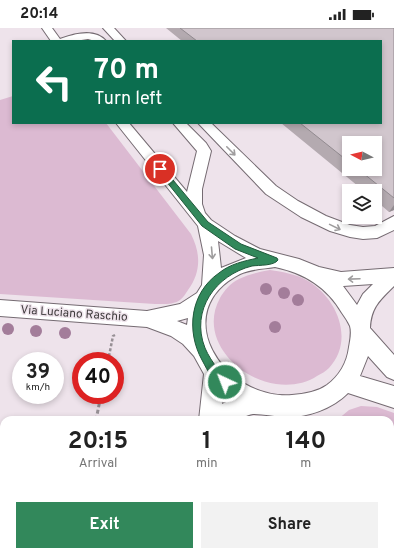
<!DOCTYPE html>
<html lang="en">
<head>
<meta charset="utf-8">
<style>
  body { margin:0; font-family:Overpass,sans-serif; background:#f2f2f2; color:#222; height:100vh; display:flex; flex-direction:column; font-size:15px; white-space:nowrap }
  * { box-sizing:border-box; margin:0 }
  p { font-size:13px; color:#767676 }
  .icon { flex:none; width:22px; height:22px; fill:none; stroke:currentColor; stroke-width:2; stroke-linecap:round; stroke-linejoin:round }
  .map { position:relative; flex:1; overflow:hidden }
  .details { position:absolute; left:0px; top:388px; width:394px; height:140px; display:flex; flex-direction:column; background:#fff; border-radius:12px 12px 0 0; box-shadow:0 2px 6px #0003 }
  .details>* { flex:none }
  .hud { position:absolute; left:12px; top:12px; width:370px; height:84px; border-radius:0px; box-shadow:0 2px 6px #0003; background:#0b6e4f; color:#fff; overflow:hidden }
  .needle { width:26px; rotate:277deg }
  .controls { position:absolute; left:342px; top:108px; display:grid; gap:8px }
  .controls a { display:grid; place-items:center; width:40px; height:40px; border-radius:0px; background:#fff; box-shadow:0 2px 6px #0003; font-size:20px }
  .speed { position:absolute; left:12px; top:324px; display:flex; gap:8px; font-size:20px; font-weight:700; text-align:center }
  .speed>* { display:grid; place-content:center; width:52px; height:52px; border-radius:50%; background:#fff; box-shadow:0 2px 6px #0003; line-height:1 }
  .speed small { font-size:10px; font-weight:400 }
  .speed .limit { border:6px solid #d22; background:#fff; color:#111 }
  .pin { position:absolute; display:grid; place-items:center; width:34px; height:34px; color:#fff; margin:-17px; border:2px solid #fff; border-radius:50%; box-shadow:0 1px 4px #0007 }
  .me { position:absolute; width:44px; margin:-22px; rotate:317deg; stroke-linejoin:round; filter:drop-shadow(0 0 3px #0008) }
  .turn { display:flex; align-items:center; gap:14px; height:84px; padding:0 16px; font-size:18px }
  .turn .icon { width:52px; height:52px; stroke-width:2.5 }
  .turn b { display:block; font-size:28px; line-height:34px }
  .eta { display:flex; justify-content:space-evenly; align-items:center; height:68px; text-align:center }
  .eta b { font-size:24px; font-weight:700; line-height:28px }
  .cta { display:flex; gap:8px; margin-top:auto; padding:8px 16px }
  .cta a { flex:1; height:46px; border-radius:0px; background:#32885b; color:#fff; font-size:16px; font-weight:700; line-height:46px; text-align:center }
  .cta a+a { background:#f2f2f2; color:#222 }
  .status { display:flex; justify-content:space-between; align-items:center; height:28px; padding:0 20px; background:#fff; direction:ltr }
  .status svg { height:11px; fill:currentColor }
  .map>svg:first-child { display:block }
  .green { fill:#dcbad2 }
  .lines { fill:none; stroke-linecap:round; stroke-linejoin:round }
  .minor-casing { stroke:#756b72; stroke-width:2 }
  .path-far1 { stroke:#979095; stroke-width:2.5; stroke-dasharray:3 2; stroke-linecap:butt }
  .path { stroke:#979095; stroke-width:3; stroke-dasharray:4 2.5; stroke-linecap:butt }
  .minor { fill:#fff; fill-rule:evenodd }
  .tree { fill:#a37d9a }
  .wall { fill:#b4aab0; fill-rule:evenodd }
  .shaded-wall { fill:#928b90 }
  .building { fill:#d1c6cd; stroke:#928b90 }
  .oneway { stroke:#9f9d9e }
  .route { fill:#32885b; stroke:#20583b }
  .labels { text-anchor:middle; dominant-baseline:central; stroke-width:3; stroke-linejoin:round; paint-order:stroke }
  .street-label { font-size:12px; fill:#3f3b3d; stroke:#eee3eb }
</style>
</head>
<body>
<div class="status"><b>20:14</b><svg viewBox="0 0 49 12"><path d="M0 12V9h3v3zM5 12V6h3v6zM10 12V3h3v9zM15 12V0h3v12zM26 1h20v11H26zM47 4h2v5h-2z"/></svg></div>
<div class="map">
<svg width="394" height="528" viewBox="0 0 394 528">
  <rect width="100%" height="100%" fill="#eee3eb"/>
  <!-- green -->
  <path class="green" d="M13,68V95H106L191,206C201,226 201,244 188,262C186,265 183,270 180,272C173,277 163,276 155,276L0,266V72Z
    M270,242C283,244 296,246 308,253C337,270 355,312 329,340C326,343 321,346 317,348C305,356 290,358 276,356C238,351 198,310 220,270C224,263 230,255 239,251C249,246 259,244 270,242Z
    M361,378L377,379L394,385V441L390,444V392H337L349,382Z"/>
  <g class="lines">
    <!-- minor casing -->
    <g class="minor-casing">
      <path id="minor" d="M42,0H52L60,11C73,6 95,0 106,13H95L88,11L75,13H51Z
        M103,0H114L126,13H115Z
        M116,95H129L187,164L197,123L173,95H186L206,115L211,123L202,161V176L205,185L211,192L235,208L260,221L299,231L319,239L341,244L394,240V258C380,272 371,279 370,300L394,327V352L387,349L368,328L360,348L394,358V380L348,365C332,381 307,390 284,389C273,388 263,386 253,386C246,387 242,391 236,392C226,394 209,392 199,392L204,346L194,328L183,316L171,308L147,299L0,288V272L147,283L180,276L197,265L202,257L204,227L198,198ZM218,213L246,230L221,240ZM275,239C304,245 327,259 342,285C345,289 348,294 350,298C352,305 350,313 349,319C347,335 339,348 327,357C317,364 304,366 292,367C222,372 167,283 240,246C251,241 263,241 275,239ZM373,256L363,266L357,277L343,258ZM188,290L187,297L177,293ZM223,367L230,372L222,376Z
        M198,95H211L276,158L298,173L326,188L350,197L363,199L375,198L394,188V202L377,210L363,211L350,209L330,203L301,189L266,166Z
        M394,487V515L390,517V489Z
        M119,524H145L143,528H117Z
        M340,524H377L375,528H338Z"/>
    </g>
    <!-- path-far1 -->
    <path class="path-far1" d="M108,333L113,308L115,307"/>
    <!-- path -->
    <path class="path" d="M96,392L101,367
      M390,453L394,449
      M180,524L183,528
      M66,528L67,524
      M92,528L95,524
      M208,528L213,524"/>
    <!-- minor -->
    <use href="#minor" class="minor"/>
  </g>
  <!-- trees -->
  <g class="tree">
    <circle cx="266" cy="261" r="6"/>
    <circle cx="284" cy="265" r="6"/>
    <circle cx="298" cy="272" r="6"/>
    <circle cx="275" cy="299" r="6"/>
    <circle cx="8" cy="301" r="6"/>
    <circle cx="36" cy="303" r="6"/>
    <circle cx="65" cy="305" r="6"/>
  </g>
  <!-- wall -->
  <path class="wall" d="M166,0H394V182L389,184L375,172V163H364L281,95H381V13H182ZM349,115L375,141H349Z"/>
  <!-- shaded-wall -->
  <path class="shaded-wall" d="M394,177V182L389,184Z"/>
  <!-- building -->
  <path class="building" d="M180,0H394V170L358,141H375V115H349V134L300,95H381V13H197Z"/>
  <!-- one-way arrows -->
  <defs><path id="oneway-shaft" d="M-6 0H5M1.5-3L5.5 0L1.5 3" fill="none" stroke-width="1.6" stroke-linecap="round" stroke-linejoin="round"/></defs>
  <g class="oneway">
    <use href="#oneway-shaft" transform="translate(231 123) rotate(45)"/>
    <use href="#oneway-shaft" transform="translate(335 199) rotate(26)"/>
    <use href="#oneway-shaft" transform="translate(212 225) rotate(85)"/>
    <use href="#oneway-shaft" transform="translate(354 251) rotate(178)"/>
  </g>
  <!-- route -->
  <path class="route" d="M160,139L163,140L208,194L241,216L277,230L278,232C274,238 259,237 252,238C216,247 190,282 205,320C208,327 213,335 218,341C222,346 228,348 230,354L229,358L225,360C213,355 208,343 202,332C186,303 190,265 219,245C230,236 244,233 258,230L235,221L202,198L158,143V140Z"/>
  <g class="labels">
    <!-- street labels -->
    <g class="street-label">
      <text transform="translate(74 286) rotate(4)">Via Luciano Raschio</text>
    </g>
  </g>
</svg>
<div class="controls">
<a><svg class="needle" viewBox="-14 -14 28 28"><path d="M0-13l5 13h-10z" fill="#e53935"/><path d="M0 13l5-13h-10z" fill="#767676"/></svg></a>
<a><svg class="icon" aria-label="layers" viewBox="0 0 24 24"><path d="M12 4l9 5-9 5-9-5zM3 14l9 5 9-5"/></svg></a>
</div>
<div class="speed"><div>39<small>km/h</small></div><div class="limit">40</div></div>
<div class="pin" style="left:160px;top:141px;background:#d93025"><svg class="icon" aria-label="arrive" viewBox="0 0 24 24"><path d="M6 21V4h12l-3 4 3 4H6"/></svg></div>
<svg class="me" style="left:225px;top:354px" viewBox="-20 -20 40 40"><circle r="17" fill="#32885b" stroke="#fff" stroke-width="3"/><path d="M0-11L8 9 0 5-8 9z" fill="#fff"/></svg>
<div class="hud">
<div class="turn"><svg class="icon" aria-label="left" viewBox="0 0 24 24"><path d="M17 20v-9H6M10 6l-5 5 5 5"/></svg><div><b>70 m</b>Turn left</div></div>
</div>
<section class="details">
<div class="eta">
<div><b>20:15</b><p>Arrival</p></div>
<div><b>1</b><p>min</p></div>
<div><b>140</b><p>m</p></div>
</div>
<div class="cta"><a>Exit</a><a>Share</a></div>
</section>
</div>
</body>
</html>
